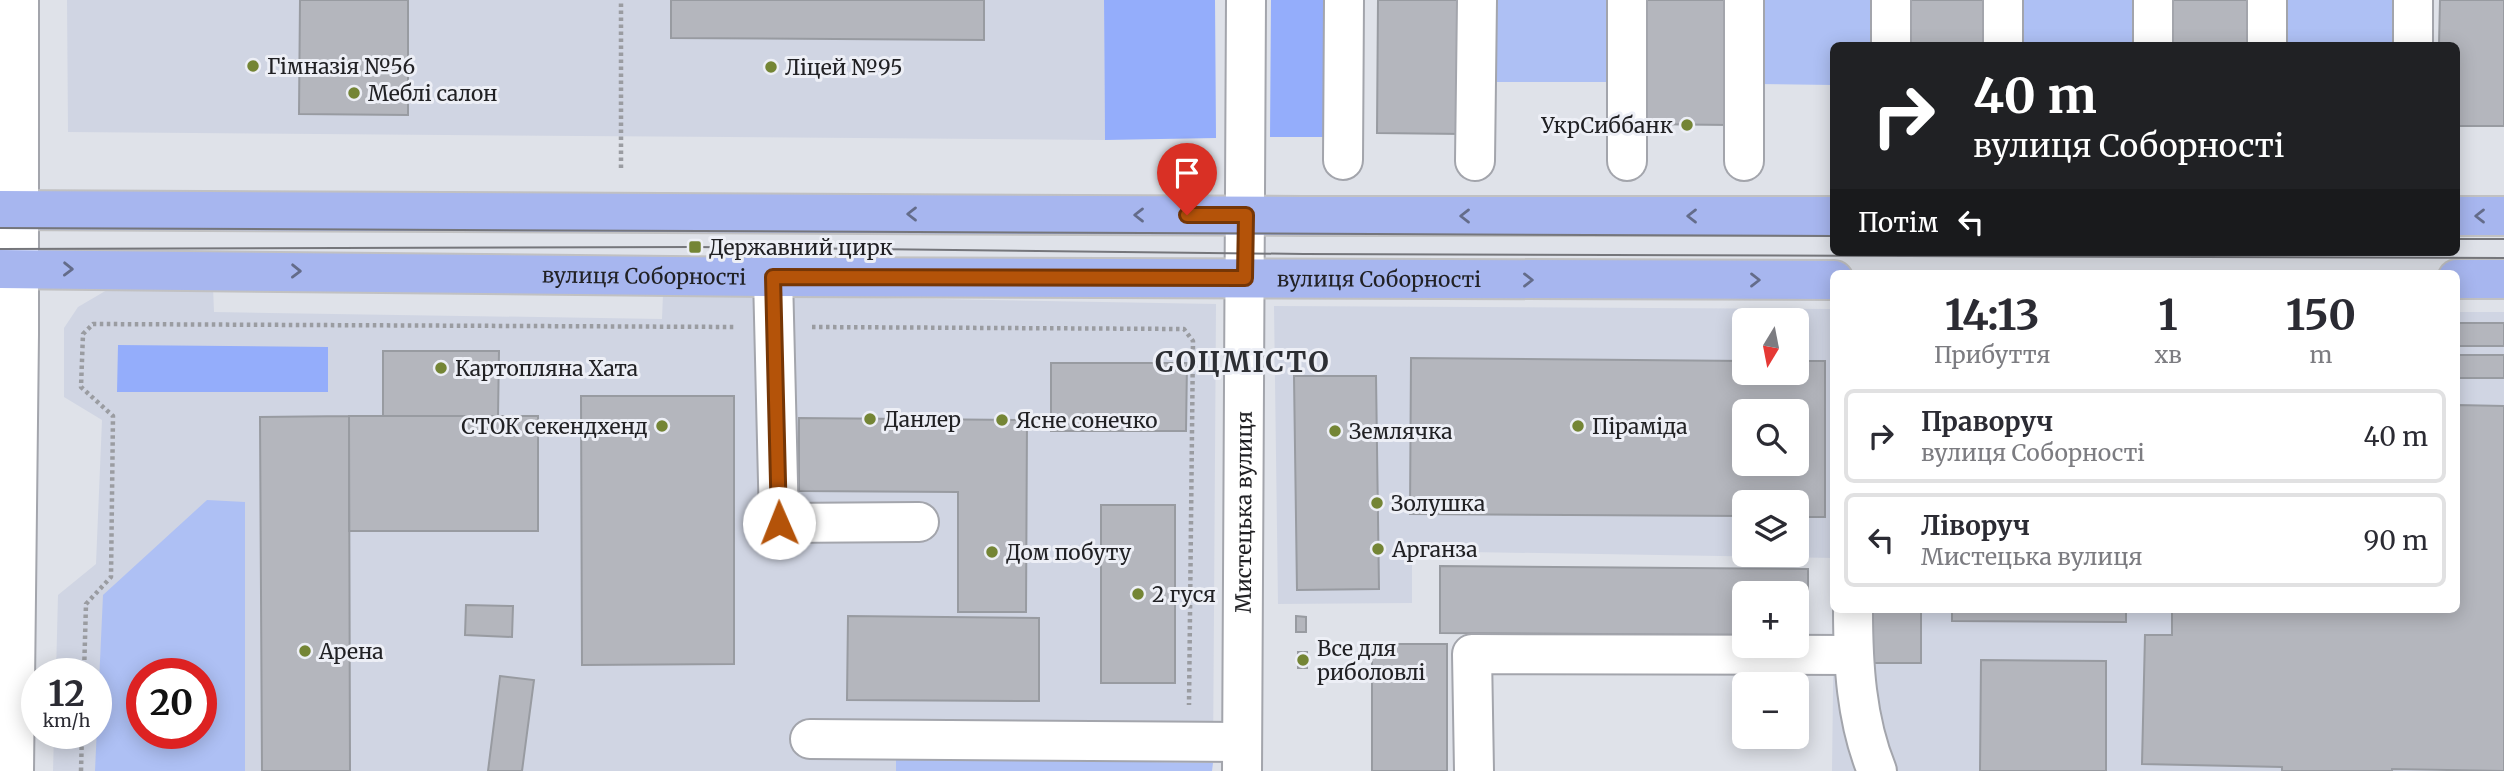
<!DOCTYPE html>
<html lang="uk">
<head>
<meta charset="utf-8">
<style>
  body { margin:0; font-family:Merriweather,serif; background:#f2f2f3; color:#2b2b33; height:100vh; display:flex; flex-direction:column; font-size:26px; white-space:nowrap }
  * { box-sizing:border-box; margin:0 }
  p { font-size:23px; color:#7c7c81 }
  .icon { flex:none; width:38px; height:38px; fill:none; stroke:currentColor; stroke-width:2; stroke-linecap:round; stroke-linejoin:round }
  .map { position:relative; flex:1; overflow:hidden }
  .sheet { position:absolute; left:1830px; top:270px; width:630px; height:343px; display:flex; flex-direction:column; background:#fff; border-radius:10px; box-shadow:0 4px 18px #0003 }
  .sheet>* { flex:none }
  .banner { position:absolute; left:1830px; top:42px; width:630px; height:214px; border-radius:10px; box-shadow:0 4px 18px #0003; background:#202124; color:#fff; overflow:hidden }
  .needle { width:46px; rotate:190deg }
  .controls { position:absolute; left:1732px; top:308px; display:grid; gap:14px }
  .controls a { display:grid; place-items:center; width:77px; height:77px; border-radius:10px; background:#fff; box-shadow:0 4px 18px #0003; font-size:35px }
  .speed { position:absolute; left:21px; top:658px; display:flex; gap:14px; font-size:35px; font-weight:700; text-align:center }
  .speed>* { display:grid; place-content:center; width:91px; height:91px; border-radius:50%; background:#fff; box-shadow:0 4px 18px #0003; line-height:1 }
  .speed small { font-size:18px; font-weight:400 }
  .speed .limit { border:10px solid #d22; background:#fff; color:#111 }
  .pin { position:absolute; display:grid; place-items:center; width:60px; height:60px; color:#fff; margin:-72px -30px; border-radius:50% 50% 50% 0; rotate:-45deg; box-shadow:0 0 7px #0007 }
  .pin .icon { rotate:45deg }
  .me { position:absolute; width:77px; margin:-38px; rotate:359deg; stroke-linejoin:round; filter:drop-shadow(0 0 5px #0008) }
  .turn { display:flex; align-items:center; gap:24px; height:147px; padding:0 28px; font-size:32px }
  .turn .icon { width:91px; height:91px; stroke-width:2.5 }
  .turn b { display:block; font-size:49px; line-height:60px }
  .then { display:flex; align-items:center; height:66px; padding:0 28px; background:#0003; gap:14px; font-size:26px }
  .eta { display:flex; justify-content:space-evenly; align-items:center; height:119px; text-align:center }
  .eta b { font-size:42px; font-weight:700; line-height:49px }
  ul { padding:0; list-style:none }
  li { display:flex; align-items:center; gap:21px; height:94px; margin:0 14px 10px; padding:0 14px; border:4px solid #e1e1e2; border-radius:10px }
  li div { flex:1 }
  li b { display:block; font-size:26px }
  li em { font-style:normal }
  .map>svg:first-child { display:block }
  .built { fill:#d0d5e3; fill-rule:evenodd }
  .green { fill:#aec0f4; fill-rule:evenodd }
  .forest { fill:#94adfb }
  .building { fill:#b4b6bd; stroke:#989ba1; stroke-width:2; fill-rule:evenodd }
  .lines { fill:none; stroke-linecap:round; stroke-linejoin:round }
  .minor-casing { stroke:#a3a5ac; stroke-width:42 }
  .major-casing { stroke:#c1c1c2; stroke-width:42 }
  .path { stroke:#9a9ca1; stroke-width:4.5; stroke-dasharray:3.5 3.5; stroke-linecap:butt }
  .minor { stroke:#fff; stroke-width:38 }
  .major { stroke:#a7b6ef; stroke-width:38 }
  .tram { stroke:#75767b; stroke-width:2 }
  .oneway { stroke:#646c8a }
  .route-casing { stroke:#753606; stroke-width:18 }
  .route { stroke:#b45309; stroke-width:12 }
  .poi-dot { fill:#748535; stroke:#edeff6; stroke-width:2.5 }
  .labels { text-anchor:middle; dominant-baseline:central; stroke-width:6; stroke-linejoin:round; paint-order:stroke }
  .poi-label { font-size:21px; fill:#212124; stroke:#edeff6; text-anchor:start }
  .street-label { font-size:21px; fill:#212124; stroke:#edeff6 }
  .district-label { font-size:28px; font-weight:bold; letter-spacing:2px; fill:#2d2f34; stroke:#edeff6 }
</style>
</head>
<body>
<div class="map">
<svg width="2504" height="771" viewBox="0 0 2504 771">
  <rect width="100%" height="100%" fill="#dfe2e9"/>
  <!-- built -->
  <path class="built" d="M67,0H1104L1105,140L68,132Z
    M213,287L214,312L662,319L663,294L1216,304L1213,763L897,758L896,771H53L54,733H96V674H56L58,595L96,564L102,420L64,397V328L78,307L107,290ZM142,674H201V733H142Z
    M1274,306L1834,309V558L1412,551V603L1278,604ZM1745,320H1797V373H1745ZM1745,411H1797V464H1745ZM1745,502H1797V555H1745Z
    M2457,312H2504V771H1832L1834,609H2457Z"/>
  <!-- green -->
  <path class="green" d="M1490,0H1616L1615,82H1490Z
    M1757,0H1881V45L1834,46V85L1756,84Z
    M2018,0H2143V45L2018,46Z
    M2278,0H2403V45L2278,46Z
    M207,500L245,502V771H95L103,595ZM142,674H201V733H142Z
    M896,758L1213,763L1212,771H896Z"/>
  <!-- forest -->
  <path class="forest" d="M1104,0H1215L1216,138L1105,140Z
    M1271,0H1330L1329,137H1270Z
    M118,345L328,347V392H117Z"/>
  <!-- building -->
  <path class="building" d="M300,0H408V115L299,114Z
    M671,0H984V40L671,38Z
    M1378,0H1464L1463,134L1377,133Z
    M1641,0H1730L1729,125L1639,124Z
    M1908,0H1988L1987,46H1907Z
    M2168,0H2247V46H2168Z
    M2440,0H2504V126H2457V46H2439Z
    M2457,323H2504V346H2457Z
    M383,351H499L498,416H383Z
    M2457,355H2504V378H2457Z
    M1411,358L1745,361V373H1797V361H1825V517H1797V502H1745V516L1410,514ZM1745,411H1797V464H1745Z
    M1051,363H1187L1186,431H1051Z
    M1294,376H1376L1379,589L1297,590Z
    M581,396H734V664L582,665Z
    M2457,405L2504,406V771L2392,769V771H2282V767L2142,764L2145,635H2172V609H2457Z
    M349,416L350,771H262L260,417Z
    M349,416H538V531H349Z
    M799,418L1027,420L1026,612H958V492L799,491Z
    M1101,505H1175V683H1101Z
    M1440,566L1808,569V635H1797V593H1745V635L1440,633Z
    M466,605L513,606L512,637L465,635Z
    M1868,609H1921V663H1867Z
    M1952,609H2126V622L1952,621Z
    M848,616L1039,618V701L847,700Z
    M1296,616L1306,617V632H1296Z
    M1372,644H1447V771H1372Z
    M1298,652H1307V668H1298Z
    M1981,660L2106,661V771H1980Z
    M500,676L534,680L522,771H488Z"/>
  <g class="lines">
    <!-- minor casing -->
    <g class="minor-casing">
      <g id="minor">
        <path d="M1891,46V0"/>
        <path d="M2003,46V0"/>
        <path d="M2153,46V0"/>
        <path d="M2267,46V0"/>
        <path d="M2413,46V0"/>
        <path d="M1343,160L1344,0"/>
        <path d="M1475,161L1477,0"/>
        <path d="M1627,161V0"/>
        <path d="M1744,161V0"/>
        <path d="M773,277L779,523L919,522"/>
        <path d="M1853,609C1853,663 1856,720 1877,771"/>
        <path d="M810,739L1242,742"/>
        <path d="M14,771L19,334V0"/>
        <path id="s1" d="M1242,771L1246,0"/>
        <path d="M1474,771L1472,654L1853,655"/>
      </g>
    </g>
    <!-- major casing -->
    <g class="major-casing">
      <g id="major">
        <path d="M0,210L1304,216H1834"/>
        <path d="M2457,216H2504"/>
        <path id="s2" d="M0,269L773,277L1834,280"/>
        <path d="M2457,279H2504"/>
      </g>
    </g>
    <!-- path -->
    <path class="path" d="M621,168V0
      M812,327L1184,329L1193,341L1189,705
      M84,674L86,604L111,577L113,416L81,387L83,334L93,324L736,327
      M81,771L82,733"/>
    <!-- minor -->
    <use href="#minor" class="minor"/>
    <!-- major -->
    <use href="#major" class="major"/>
    <!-- tram -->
    <path class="tram" d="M0,228L1834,236
      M2457,239H2504
      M0,249L695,247L1304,254L2504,258"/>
  </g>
  <!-- one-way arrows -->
  <defs><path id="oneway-chevron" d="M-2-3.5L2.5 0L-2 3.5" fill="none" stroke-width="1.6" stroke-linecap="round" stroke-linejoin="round" transform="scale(1.75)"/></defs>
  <g class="oneway">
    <use href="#oneway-chevron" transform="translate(912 214) rotate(-180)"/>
    <use href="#oneway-chevron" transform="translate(1139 215) rotate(-180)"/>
    <use href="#oneway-chevron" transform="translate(1465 216) rotate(180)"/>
    <use href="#oneway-chevron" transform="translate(1692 216) rotate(180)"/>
    <use href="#oneway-chevron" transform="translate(2480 216) rotate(-180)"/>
    <use href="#oneway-chevron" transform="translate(68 269) rotate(1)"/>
    <use href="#oneway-chevron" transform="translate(296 271) rotate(1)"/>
    <use href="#oneway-chevron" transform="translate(1528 280)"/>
    <use href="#oneway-chevron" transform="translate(1755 280)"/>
  </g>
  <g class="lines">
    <!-- route casing -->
    <g class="route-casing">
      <path id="route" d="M779,523L773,277L1245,278L1246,215H1187"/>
    </g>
    <!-- route -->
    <use href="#route" class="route"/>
  </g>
  <!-- markers -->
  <g class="poi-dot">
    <circle cx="253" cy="66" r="7"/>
    <circle cx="771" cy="67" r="7"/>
    <circle cx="354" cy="93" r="7"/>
    <circle cx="1687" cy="125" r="7"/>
    <rect x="688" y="240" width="14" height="14" rx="3.5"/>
    <circle cx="441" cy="368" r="7"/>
    <circle cx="870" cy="419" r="7"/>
    <circle cx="1002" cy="420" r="7"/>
    <circle cx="662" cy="426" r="7"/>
    <circle cx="1578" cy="426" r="7"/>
    <circle cx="1335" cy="431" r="7"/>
    <circle cx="1377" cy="503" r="7"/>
    <circle cx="1378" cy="549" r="7"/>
    <circle cx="992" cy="552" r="7"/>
    <circle cx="1138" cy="594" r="7"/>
    <circle cx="305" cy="651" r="7"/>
    <circle cx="1303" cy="660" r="7"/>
  </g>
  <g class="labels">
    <!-- poi labels -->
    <g class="poi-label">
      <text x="267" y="66">Гімназія №56</text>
      <text x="785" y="67">Ліцей №95</text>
      <text x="368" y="93">Меблі салон</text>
      <text x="1673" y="125" text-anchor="end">УкрСиббанк</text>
      <text x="709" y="247">Державний цирк</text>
      <text x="455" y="368">Картопляна Хата</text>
      <text x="884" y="419">Данлер</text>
      <text x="1016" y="420">Ясне сонечко</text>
      <text x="648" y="426" text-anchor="end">СТОК секендхенд</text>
      <text x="1592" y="426">Піраміда</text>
      <text x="1349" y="431">Землячка</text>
      <text x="1391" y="503">Золушка</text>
      <text x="1392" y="549">Арганза</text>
      <text x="1006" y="552">Дом побуту</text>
      <text x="1152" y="594">2 гуся</text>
      <text x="1317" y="648">Все для<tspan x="1317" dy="24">риболовлі</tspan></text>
      <text x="319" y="651">Арена</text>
    </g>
    <!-- street labels -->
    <g class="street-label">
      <text stroke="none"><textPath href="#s2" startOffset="644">вулиця Соборності</textPath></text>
      <text stroke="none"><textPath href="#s2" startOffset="1379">вулиця Соборності</textPath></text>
      <text stroke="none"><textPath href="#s1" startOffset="259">Мистецька вулиця</textPath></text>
    </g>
    <!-- district labels -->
    <g class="district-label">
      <text x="1243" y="362">СОЦМІСТО</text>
    </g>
  </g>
</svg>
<div class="controls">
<a><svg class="needle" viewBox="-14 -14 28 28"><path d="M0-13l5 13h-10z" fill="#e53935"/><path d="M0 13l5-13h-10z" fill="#7c7c81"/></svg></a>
<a><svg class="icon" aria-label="search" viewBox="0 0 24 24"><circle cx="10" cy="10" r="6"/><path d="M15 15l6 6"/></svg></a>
<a><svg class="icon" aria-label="layers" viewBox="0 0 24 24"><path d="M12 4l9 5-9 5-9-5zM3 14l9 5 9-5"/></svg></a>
<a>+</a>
<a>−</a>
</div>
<div class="speed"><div>12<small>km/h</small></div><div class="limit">20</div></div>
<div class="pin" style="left:1187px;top:215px;background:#d93025"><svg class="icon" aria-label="arrive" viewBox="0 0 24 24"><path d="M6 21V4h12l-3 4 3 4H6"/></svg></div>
<svg class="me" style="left:779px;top:523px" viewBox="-20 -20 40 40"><circle r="19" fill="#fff"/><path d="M0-13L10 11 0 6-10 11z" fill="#b45309"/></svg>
<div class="banner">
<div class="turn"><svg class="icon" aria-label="right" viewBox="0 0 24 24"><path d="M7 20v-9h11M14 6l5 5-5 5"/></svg><div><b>40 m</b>вулиця Соборності</div></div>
<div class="then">Потім<svg class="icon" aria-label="left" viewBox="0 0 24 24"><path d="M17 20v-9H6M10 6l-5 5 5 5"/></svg></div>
</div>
<section class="sheet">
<div class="eta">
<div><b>14:13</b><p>Прибуття</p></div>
<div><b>1</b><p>хв</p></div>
<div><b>150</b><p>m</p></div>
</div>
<ul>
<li><svg class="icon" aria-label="right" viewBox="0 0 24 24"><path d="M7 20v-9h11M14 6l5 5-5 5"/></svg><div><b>Праворуч</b><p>вулиця Соборності</p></div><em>40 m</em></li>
<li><svg class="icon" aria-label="left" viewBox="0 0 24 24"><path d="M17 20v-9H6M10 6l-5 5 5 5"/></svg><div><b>Ліворуч</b><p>Мистецька вулиця</p></div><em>90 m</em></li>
</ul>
</section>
</div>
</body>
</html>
